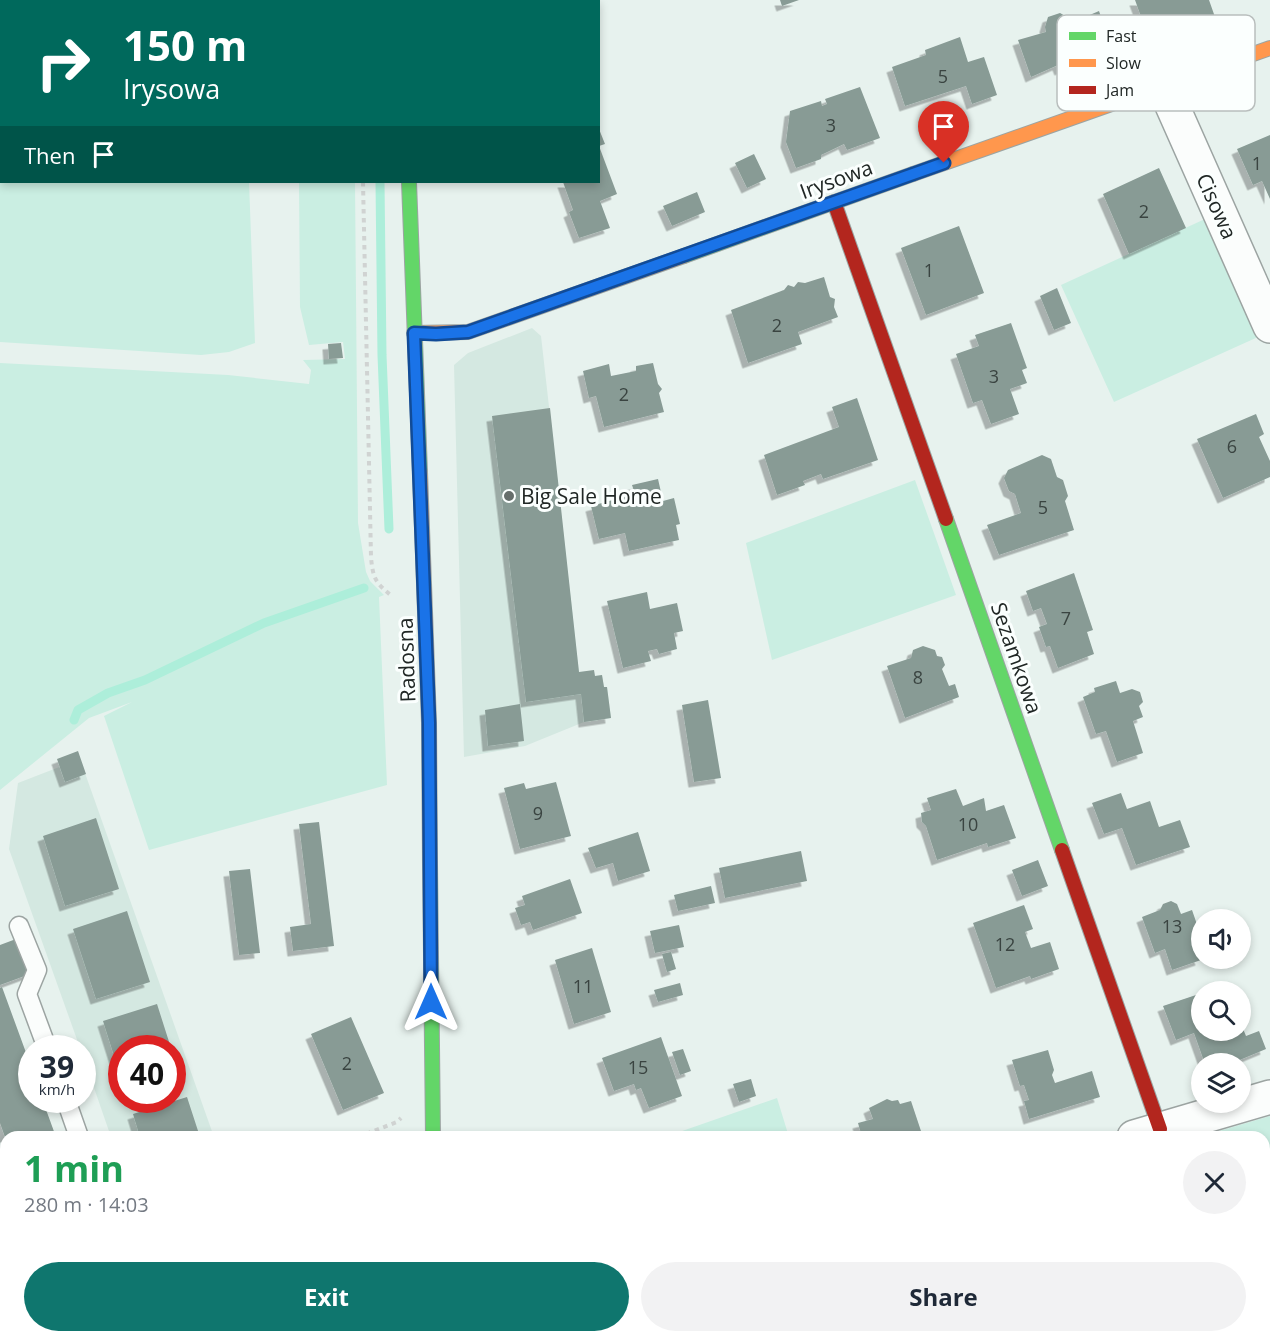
<!DOCTYPE html>
<html lang="en">
<head>
<meta charset="utf-8">
<style>
  body { margin:0; font-family:"Open Sans",sans-serif; background:#f2f2f3; color:#1f2937; height:100vh; display:flex; flex-direction:column; font-size:22px; white-space:nowrap }
  * { box-sizing:border-box; margin:0 }
  p { font-size:20px; color:#747a83 }
  .icon { flex:none; width:33px; height:33px; fill:none; stroke:currentColor; stroke-width:2; stroke-linecap:round; stroke-linejoin:round }
  .map { position:relative; flex:1; overflow:hidden }
  .panel { position:absolute; left:0px; top:1131px; width:1270px; height:212px; display:flex; flex-direction:column; background:#fff; border-radius:18px 18px 0 0; box-shadow:0 3px 9px #0003 }
  .panel>* { flex:none }
  .banner { position:absolute; left:0px; top:0px; width:600px; height:183px; box-shadow:0 3px 9px #0003; background:#00695c; color:#fff; overflow:hidden }
  .tools { position:absolute; left:1191px; top:909px; display:grid; gap:12px }
  .tools a { display:grid; place-items:center; width:60px; height:60px; border-radius:50%; background:#fff; box-shadow:0 3px 9px #0003; font-size:30px }
  .speed { position:absolute; left:18px; top:1035px; display:flex; gap:12px; font-size:30px; font-weight:700; text-align:center }
  .speed>* { display:grid; place-content:center; width:78px; height:78px; border-radius:50%; background:#fff; box-shadow:0 3px 9px #0003; line-height:1 }
  .speed small { font-size:15px; font-weight:400 }
  .speed .limit { border:9px solid #d22; background:#fff; color:#111 }
  .pin { position:absolute; display:grid; place-items:center; width:51px; height:51px; color:#fff; margin:-62px -26px; border-radius:50% 50% 50% 0; rotate:-45deg; box-shadow:0 0 6px #0007 }
  .pin .icon { rotate:45deg }
  .me { position:absolute; width:66px; margin:-33px; rotate:0deg; stroke-linejoin:round; filter:drop-shadow(0 0 4px #0008) }
  .turn { display:flex; align-items:center; gap:21px; height:126px; padding:0 24px; font-size:27px }
  .turn .icon { width:78px; height:78px; stroke-width:2.5 }
  .turn b { display:block; font-size:42px; line-height:51px }
  .then { display:flex; align-items:center; height:57px; padding:0 24px; background:#0003; gap:12px; font-size:22px }
  .round { display:grid; place-items:center; flex:none; width:63px; height:63px; border-radius:32px; background:#f2f2f3 }
  .headline { display:flex; align-items:center; justify-content:space-between; height:102px; padding:0 24px }
  h1 { font-size:36px; font-weight:700; line-height:45px; color:#1e9e55 }
  .primary-button { display:flex; gap:12px; margin-top:auto; padding:12px 24px }
  .primary-button a { flex:1; height:69px; border-radius:36px; background:#0f766e; color:#fff; font-size:24px; font-weight:700; line-height:69px; text-align:center }
  .primary-button a+a { background:#f2f2f3; color:#1f2937 }
  .map>svg:first-child { display:block }
  .built { fill:#d4e8e1; fill-rule:evenodd }
  .green { fill:#caeee2 }
  .lines { fill:none; stroke-linecap:round; stroke-linejoin:round }
  .stream { stroke:#adeeda; stroke-width:9 }
  .building { fill:#889b95; filter:url(#shadow) }
  .lane-casing { stroke:#9ca4a2; stroke-width:21 }
  .street-casing { stroke:#9ca4a2; stroke-width:36 }
  .fast-casing { stroke:#9ca4a2; stroke-width:16 }
  .slow-casing { stroke:#9ca4a2; stroke-width:16 }
  .jam-casing { stroke:#9ca4a2; stroke-width:16 }
  .path { stroke:#d0d3d2; stroke-width:4; stroke-dasharray:4.5 4.5; stroke-linecap:butt }
  .lane { stroke:#fbfdfc; stroke-width:18 }
  .street { stroke:#fbfdfc; stroke-width:33 }
  .fast { stroke:#63d668; stroke-width:14 }
  .slow { stroke:#ff974d; stroke-width:14 }
  .jam { stroke:#b3261e; stroke-width:14 }
  .route-casing { stroke:#114b97; stroke-width:15 }
  .route { stroke:#1a73e8; stroke-width:10 }
  .poi-dot { fill:#666e6b; stroke:#fbfffe; stroke-width:2 }
  .labels { text-anchor:middle; dominant-baseline:central; stroke-width:6; stroke-linejoin:round; paint-order:stroke }
  .number-label { font-size:18px; fill:#3a4441 }
  .street-label { font-size:21px; fill:#202725; stroke:#fbfffe }
  .poi-label { font-size:21px; fill:#202725; stroke:#fbfffe; text-anchor:start }
  .key { fill:#fbfffe; stroke:#b9bebd; stroke-width:1.5 }
  .key-label { font-size:16px; fill:#202725 }
</style>
</head>
<body>
<div class="map">
<svg width="1270" height="1342" viewBox="0 0 1270 1342">
  <defs>
    <filter id="shadow"><feDropShadow dx="-5.5" dy="5.5" stdDeviation="0" flood-color="#0004"/></filter>
  </defs>
  <rect width="100%" height="100%" fill="#e7f2ee"/>
  <!-- built -->
  <path class="built" d="M532,328L541,336L579,672L595,676L602,675L604,687H607L611,718L584,722L525,746L464,757L454,365L468,353Z
    M80,759L214,1137H111L83,1056L82,1048H80L9,849L18,783ZM122,1048H172V1100H122Z"/>
  <!-- green -->
  <path class="green" d="M0,0H276L2,2V182H249L255,343L229,352L201,355L0,342Z
    M299,182H355L358,523L366,572L370,581L384,595L379,597L387,785L149,850L104,716L132,702L89,718L0,790V363L228,375L309,384L311,370L303,360L345,359L343,342L309,345L300,307Z
    M1205,219L1258,337L1114,402L1061,285Z
    M915,480L956,595L772,660L746,543Z
    M777,1098L789,1137H665Z
    M1270,1116V1342H548L554,1341L559,1336H1264V1137H1199Z"/>
  <g class="lines">
    <!-- stream -->
    <path class="stream" d="M380,182L382,355L389,529
      M74,720L78,710L108,693L145,680L264,623L364,588"/>
  </g>
  <!-- building -->
  <path class="building" d="M780,0H799L782,6Z
    M1135,0H1209L1215,17L1189,26L1187,21L1147,33Z
    M1099,11L1112,49L1083,57L1084,61L1060,70L1058,65L1031,77L1018,40L1046,32L1045,27L1048,17L1060,13L1069,18L1071,23Z
    M960,37L968,62L984,57L997,95L972,104L966,86L905,106L892,67L926,55L925,50Z
    M860,87L880,138L847,150L844,144L821,155V159L796,168L786,142L790,111L821,101L822,106L827,104L825,99Z
    M599,129L605,144L599,146L617,194L600,201L610,228L579,238L569,212L573,210L563,182H598Z
    M1270,135V199L1262,181L1253,185L1237,149Z
    M754,154L766,179L747,188L735,163Z
    M1159,168L1186,228L1129,254L1103,194Z
    M697,192L705,212L672,226L663,206Z
    M959,226L984,293L926,315L901,248Z
    M824,277L830,297L835,299L834,307L838,317L798,332L802,344L748,363L731,310L784,290L788,285L794,287L798,282L805,283Z
    M1057,288L1071,323L1054,330L1040,296Z
    M1011,323L1027,368L1022,370L1027,383L1010,389L1019,414L991,424L982,400L973,403L956,354L979,346L975,335Z
    M341,343L343,358L329,359L328,344Z
    M653,363L658,384L662,389L659,393L664,412L604,427L596,396L589,398L583,371L609,364L611,376L636,371V366Z
    M857,398L878,460L823,479L821,474L803,481L805,485L777,495L764,455L839,427L832,407Z
    M550,408L579,672L594,670L595,676L602,675L604,687H607L611,718L584,722L581,694L526,702L492,416Z
    M1256,414L1264,434L1259,437L1270,461V477L1223,498L1197,439Z
    M1042,455L1051,459L1057,477L1063,480L1068,496L1065,501L1074,530L999,555L987,525L1021,513L1015,494L1009,491L1004,478L1008,470Z
    M658,479L663,501L674,498L680,524L676,525L679,540L629,551L625,533L599,539L591,506L635,494L632,485Z
    M1074,573L1093,630L1087,632L1094,654L1058,668L1050,646L1046,647L1039,627L1047,624L1041,608L1033,611L1026,591Z
    M647,592L650,609L677,603L683,631L674,633L677,649L659,654L657,649L648,651L651,661L623,668L607,601Z
    M923,646L935,650L937,656L942,657L945,665L942,669L949,686L955,684L959,697L905,718L887,666L911,658L913,650Z
    M1116,681L1120,693L1132,689L1140,692L1143,702L1139,706L1143,717L1133,721L1143,753L1117,762L1106,731L1096,734L1083,697L1095,692L1094,688Z
    M708,700L721,778L694,782L682,705Z
    M520,704L524,741L488,746L485,710Z
    M78,751L86,774L65,782L57,759Z
    M556,782L571,836L520,849L504,788L524,783L526,789Z
    M956,789L963,806L984,798L986,811L1004,805L1016,838L988,847L987,843L937,860L926,826L922,822L921,813L931,810L927,798Z
    M1121,793L1127,809L1150,801L1159,827L1180,820L1190,847L1136,865L1122,828L1104,834L1092,803Z
    M96,818L119,889L65,906L43,836Z
    M319,822L334,946L293,951L290,927L311,924L299,824Z
    M638,832L650,871L618,881L613,863L596,868L588,848Z
    M801,851L807,881L725,898L719,868Z
    M1038,860L1048,886L1022,896L1012,870Z
    M250,869L260,953L239,955L229,871Z
    M570,879L582,913L533,930L530,922L521,925L515,908L525,905L522,896Z
    M711,886L715,903L678,911L674,895Z
    M1171,901L1177,904L1181,914L1192,910L1201,936L1194,939L1201,960L1172,970L1165,949L1155,953L1142,917L1160,910L1163,904Z
    M1024,905L1033,929L1025,932L1031,948L1050,942L1059,969L1031,979L1030,976L996,988L973,923Z
    M127,911L150,982L96,999L73,929Z
    M679,925L684,947L655,953L650,931Z
    M16,939L30,974L0,985V945Z
    M592,948L611,1012L574,1024L555,960Z
    M671,952L676,969L667,972L662,954Z
    M680,983L683,995L658,1002L654,990Z
    M2,987L32,1069V1100H47L48,1102L44,1104L56,1137H5L0,1123V988Z
    M1202,993V1030H1240L1241,1024L1246,1036L1259,1031L1266,1049L1230,1064H1205L1194,1033L1176,1040L1163,1006Z
    M157,1004L171,1048H122L121,1078L103,1021Z
    M351,1017L384,1093L343,1110L311,1034Z
    M661,1037L682,1096L649,1108L641,1088L636,1090L634,1084L614,1091L602,1058Z
    M683,1049L691,1071L680,1075L672,1052Z
    M1048,1050L1054,1070L1052,1075L1055,1083L1092,1071L1100,1097L1029,1119L1024,1101L1029,1100L1024,1085L1020,1086L1012,1060Z
    M172,1054L179,1074L172,1077Z
    M751,1079L756,1096L739,1102L733,1084Z
    M187,1097L200,1137H140L133,1114Z
    M887,1099L892,1101L898,1100L900,1104L911,1101L923,1137H862L858,1123L873,1119L869,1108Z
    M1264,1289H1270V1307H1264Z
    M82,1336H167L169,1342H138L137,1340L132,1342H85Z
    M232,1336H251L239,1342H235Z
    M270,1336H294L297,1342H272Z
    M676,1336H691L692,1342H677Z"/>
  <g class="lines">
    <!-- lane casing -->
    <g class="lane-casing">
      <path id="lane" d="M19,926L37,970L27,994L47,1048
        M66,1100L79,1137
        M0,1250L6,1265
        M327,1336L328,1342
        M351,1342L366,1336"/>
    </g>
    <!-- street casing -->
    <g class="street-casing">
      <path id="street" d="M1163,85L1270,326
        M1134,1137L1270,1097"/>
    </g>
    <!-- fast casing -->
    <g class="fast-casing">
      <path id="fast" d="M409,182L420,472
        M684,256L913,174
        M946,519L1062,850
        M430,864L433,1137"/>
    </g>
    <!-- slow casing -->
    <g class="slow-casing">
      <path id="slow" d="M403,0V2
        M913,174L1270,48
        M414,333L468,332L684,256
        M420,472L429,723L430,864"/>
    </g>
    <!-- jam casing -->
    <g class="jam-casing">
      <path id="jam" d="M834,202L946,519
        M1062,850L1160,1129
        M0,1322L6,1319
        M450,1336V1342"/>
    </g>
    <!-- path -->
    <path class="path" d="M359,0V2
      M363,182L371,557C373,580 376,583 393,597
      M358,1137L397,1122L401,1118
      M761,1336L762,1342
      M959,1336V1342
      M1155,1336V1342
      M570,1342L574,1336"/>
    <!-- lane -->
    <use href="#lane" class="lane"/>
    <!-- street -->
    <use href="#street" class="street"/>
    <!-- fast -->
    <use href="#fast" class="fast"/>
    <!-- slow -->
    <use href="#slow" class="slow"/>
    <!-- jam -->
    <use href="#jam" class="jam"/>
  </g>
  <g class="lines">
    <!-- route casing -->
    <g class="route-casing">
      <path id="route" d="M431,1002L429,723L414,333L436,334L468,332L944,163"/>
    </g>
    <!-- route -->
    <use href="#route" class="route"/>
  </g>
  <!-- markers -->
  <circle class="poi-dot" cx="509" cy="496" r="6"/>
  <g class="labels">
    <!-- number labels -->
    <g class="number-label">
      <text x="943" y="76">5</text>
      <text x="831" y="125">3</text>
      <text x="1257" y="163">1</text>
      <text x="1144" y="211">2</text>
      <text x="929" y="270">1</text>
      <text x="777" y="325">2</text>
      <text x="994" y="376">3</text>
      <text x="624" y="394">2</text>
      <text x="1232" y="446">6</text>
      <text x="1043" y="507">5</text>
      <text x="1066" y="618">7</text>
      <text x="918" y="677">8</text>
      <text x="538" y="813">9</text>
      <text x="968" y="824">10</text>
      <text x="1172" y="926">13</text>
      <text x="1005" y="944">12</text>
      <text x="583" y="986">11</text>
      <text x="347" y="1063">2</text>
      <text x="638" y="1067">15</text>
    </g>
    <!-- street labels -->
    <g class="street-label">
      <text transform="translate(836 179) rotate(-20)">Irysowa</text>
      <text transform="translate(1217 206) rotate(66)">Cisowa</text>
      <text transform="translate(1017 658) rotate(71)">Sezamkowa</text>
      <text transform="translate(406 660) rotate(-92)">Radosna</text>
    </g>
    <!-- poi labels -->
    <g class="poi-label">
      <text x="521" y="496">Big Sale Home</text>
    </g>
  </g>
  <!-- legend -->
  <rect x="1057" y="15" width="198" height="96" rx="9" class="key"/>
  <rect x="1069" y="32" width="27" height="8" fill="#63d668"/>
  <rect x="1069" y="59" width="27" height="8" fill="#ff974d"/>
  <rect x="1069" y="86" width="27" height="8" fill="#b3261e"/>
  <g class="key-label">
    <text x="1106" y="42">Fast</text>
    <text x="1106" y="69">Slow</text>
    <text x="1106" y="96">Jam</text>
  </g>
</svg>
<div class="tools">
<a><svg class="icon" aria-label="sound" viewBox="0 0 24 24"><path d="M4 9h4l5-4v14l-5-4H4zM17 9q2 3 0 6"/></svg></a>
<a><svg class="icon" aria-label="search" viewBox="0 0 24 24"><circle cx="10" cy="10" r="6"/><path d="M15 15l6 6"/></svg></a>
<a><svg class="icon" aria-label="layers" viewBox="0 0 24 24"><path d="M12 4l9 5-9 5-9-5zM3 14l9 5 9-5"/></svg></a>
</div>
<div class="speed"><div>39<small>km/h</small></div><div class="limit">40</div></div>
<div class="pin" style="left:944px;top:163px;background:#d93025"><svg class="icon" aria-label="arrive" viewBox="0 0 24 24"><path d="M6 21V4h12l-3 4 3 4H6"/></svg></div>
<svg class="me" style="left:431px;top:1002px" viewBox="-20 -20 40 40"><path d="M0-17L14 15 0 8-14 15z" fill="#1a73e8" stroke="#fff" stroke-width="4"/></svg>
<div class="banner">
<div class="turn"><svg class="icon" aria-label="right" viewBox="0 0 24 24"><path d="M7 20v-9h11M14 6l5 5-5 5"/></svg><div><b>150 m</b>Irysowa</div></div>
<div class="then">Then<svg class="icon" aria-label="arrive" viewBox="0 0 24 24"><path d="M6 21V4h12l-3 4 3 4H6"/></svg></div>
</div>
<section class="panel">
<div class="headline"><div><h1>1 min</h1><p>280 m · 14:03</p></div><a class="round"><svg class="icon" aria-label="close" viewBox="0 0 24 24"><path d="M6 6l12 12M18 6L6 18"/></svg></a></div>
<div class="primary-button"><a>Exit</a><a>Share</a></div>
</section>
</div>
</body>
</html>
